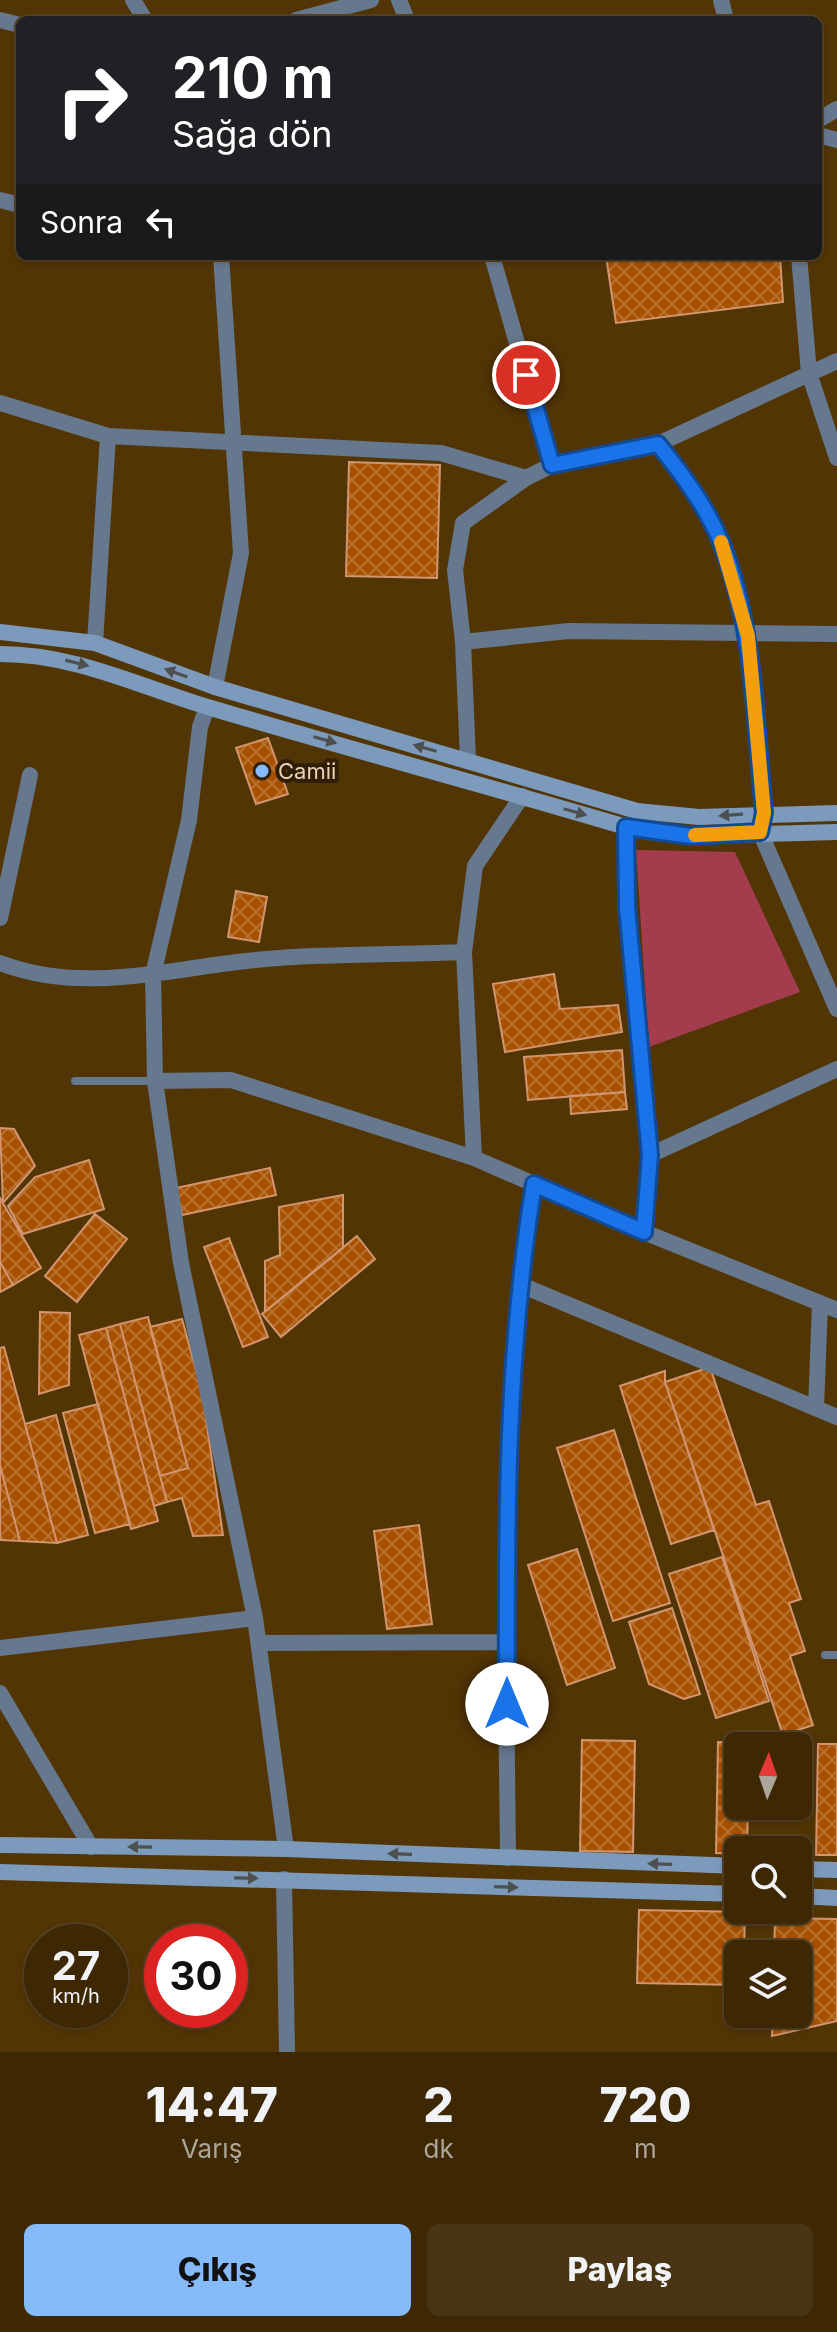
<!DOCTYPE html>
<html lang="tr">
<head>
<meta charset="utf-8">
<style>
  body { margin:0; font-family:Inter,sans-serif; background:#493413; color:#f1f3f6; height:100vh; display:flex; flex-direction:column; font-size:30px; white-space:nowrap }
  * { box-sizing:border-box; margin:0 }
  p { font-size:26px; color:#ada69a }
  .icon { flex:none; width:44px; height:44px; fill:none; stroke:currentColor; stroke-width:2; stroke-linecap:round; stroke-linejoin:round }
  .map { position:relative; height:2052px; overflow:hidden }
  .sheet { display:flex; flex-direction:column; background:#3e2804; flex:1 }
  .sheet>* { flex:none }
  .top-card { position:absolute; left:16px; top:16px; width:806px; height:244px; border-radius:12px; box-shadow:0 2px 6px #0004,0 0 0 2px #574426; background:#202124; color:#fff; overflow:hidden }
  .needle { width:52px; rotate:2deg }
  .tools { position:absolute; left:724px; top:1732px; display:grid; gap:16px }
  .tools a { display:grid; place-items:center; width:88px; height:88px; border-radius:12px; background:#3e2804; box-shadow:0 2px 6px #0004,0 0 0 2px #574426; font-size:40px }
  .speed { position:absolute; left:24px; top:1924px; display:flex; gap:16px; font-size:40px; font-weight:700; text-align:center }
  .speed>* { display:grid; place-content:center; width:104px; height:104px; border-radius:50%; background:#3e2804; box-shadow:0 2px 6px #0004,0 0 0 2px #574426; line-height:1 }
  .speed small { font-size:20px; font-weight:400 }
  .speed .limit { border:12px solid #d22; background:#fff; color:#111 }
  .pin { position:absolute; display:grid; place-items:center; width:68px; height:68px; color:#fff; margin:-34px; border:4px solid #fff; border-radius:50%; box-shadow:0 2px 8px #0007 }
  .me { position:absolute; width:88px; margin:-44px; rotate:0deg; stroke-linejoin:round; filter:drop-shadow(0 0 6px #0008) }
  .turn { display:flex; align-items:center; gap:28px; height:168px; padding:0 24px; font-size:36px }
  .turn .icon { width:104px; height:104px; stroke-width:2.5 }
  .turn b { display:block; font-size:56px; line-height:68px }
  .then { display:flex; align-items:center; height:76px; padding:0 24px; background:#0003; gap:16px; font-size:30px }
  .eta { display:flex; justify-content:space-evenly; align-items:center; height:136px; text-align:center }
  .eta b { font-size:48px; font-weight:800; line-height:56px }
  .button { display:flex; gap:16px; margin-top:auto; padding:16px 24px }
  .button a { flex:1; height:92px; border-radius:12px; background:#85bbfb; color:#111; font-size:32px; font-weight:800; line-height:92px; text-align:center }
  .button a+a { background:#493413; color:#f1f3f6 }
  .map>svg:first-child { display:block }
  .park { fill:#a33d4e }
  .building { fill:url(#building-cross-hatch); stroke:#d29570; stroke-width:2 }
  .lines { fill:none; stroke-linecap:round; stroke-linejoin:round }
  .lane { stroke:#66788e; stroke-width:8 }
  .street { stroke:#66788e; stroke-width:16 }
  .secondary { stroke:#7c9abc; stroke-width:16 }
  .oneway { fill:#4e504f }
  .route-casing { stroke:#114b97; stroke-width:20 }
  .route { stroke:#1a73e8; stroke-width:14 }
  .slow { stroke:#f59e0b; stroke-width:14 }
  .poi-dot { fill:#85bbfb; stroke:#301f07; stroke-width:3 }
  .labels { text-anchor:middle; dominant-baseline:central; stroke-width:8; stroke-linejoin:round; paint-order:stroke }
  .poi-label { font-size:22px; fill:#e9d2b6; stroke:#301f07; text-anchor:start }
</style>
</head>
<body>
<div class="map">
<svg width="837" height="2052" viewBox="0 0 837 2052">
  <defs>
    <pattern id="building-cross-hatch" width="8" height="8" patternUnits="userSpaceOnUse" patternTransform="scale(2)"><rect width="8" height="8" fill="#a75100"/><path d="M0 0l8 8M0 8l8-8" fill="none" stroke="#b7712f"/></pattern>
  </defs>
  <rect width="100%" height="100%" fill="#523505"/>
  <!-- park -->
  <path class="park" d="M636,850L735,852L800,992L649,1047Z"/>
  <!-- building -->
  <path class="building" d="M606,256H780L783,302L616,323Z
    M349,462L440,465L437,578L346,576Z
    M268,738L288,794L256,804L236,748Z
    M236,891L267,897L259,942L228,937Z
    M554,974L560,1009L618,1005L622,1032L505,1052L493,984Z
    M622,1050L625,1092L528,1100L524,1057Z
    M625,1092L627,1109L571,1114L570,1096Z
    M0,1128L14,1129L35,1166L3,1203Z
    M89,1160L104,1209L23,1234L8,1206L35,1177Z
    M270,1168L276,1195L182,1215L176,1188Z
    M343,1195V1248L265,1312V1261L280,1255L279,1207Z
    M0,1198L41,1268L13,1285L0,1262Z
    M95,1214L127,1239L77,1302L45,1276Z
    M357,1236L375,1259L281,1337L262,1314Z
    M229,1238L268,1337L243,1347L204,1247Z
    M0,1262L13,1285L0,1292Z
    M40,1312L70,1313L69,1385L39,1394Z
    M148,1317L188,1468L160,1476L120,1324Z
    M182,1319L202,1392L223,1535L193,1536L182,1498L167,1502L160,1476L188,1468L150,1327Z
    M120,1324L167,1502L154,1506L106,1328Z
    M106,1328L158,1521L131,1529L79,1335Z
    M4,1347L25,1424L57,1543L20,1541L0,1465V1348Z
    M710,1367L756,1505L769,1501L801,1599L789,1603L805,1651L790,1656L813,1725L783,1735L665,1382Z
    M665,1371V1382L714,1530L671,1544L620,1386Z
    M98,1404L130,1524L95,1533L63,1413Z
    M56,1415L88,1535L57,1543L25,1424Z
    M614,1430L670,1603L613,1621L557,1448Z
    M0,1465L20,1541L0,1540Z
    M419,1525L432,1624L387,1629L374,1531Z
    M577,1549L615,1668L567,1685L528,1565Z
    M722,1557L769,1701L716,1718L669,1574Z
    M672,1608L700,1694L684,1699L649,1684L629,1622Z
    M582,1740L635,1741L633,1852L580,1851Z
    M718,1742L749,1743V1746H738V1806H748L747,1850H738V1854L716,1853Z
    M818,1744H837V1855H816Z
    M639,1910L745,1912L744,1954H738V1985L637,1983Z
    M775,1918L837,1919V2021L772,2036L773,2014H798V1954H774Z"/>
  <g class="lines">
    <!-- lane -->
    <path class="lane" d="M75,1081H155
      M825,1655H837"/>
    <!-- street -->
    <path class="street" d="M133,0L145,20
      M399,0L407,20
      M721,0L726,20
      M0,20L20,25
      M296,20L371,0
      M818,120L837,109
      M818,135L837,140
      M0,200L20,205
      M492,256L552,465
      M799,256L809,373L837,458
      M0,403L108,436L441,453L526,478L552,465L658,444C682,474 706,506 721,542C755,627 756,723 764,813
      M658,444L837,361
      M463,642L569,631L837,634
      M95,643L108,436
      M215,687L241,553L221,256
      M207,707L200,727L189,820L153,975L155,1081L231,1080L474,1158
      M468,760L463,642L455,570L463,523L526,478
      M626,827L627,907L650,1155L644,1232L837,1310
      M760,832L837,1009
      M0,918L30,775
      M464,952L474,1158L644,1232
      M0,963C81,994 163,970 246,961C318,953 392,955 464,952L475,866L522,796
      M155,1081L181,1263L255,1618L286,1849
      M650,1155L837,1069
      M521,1285L837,1417
      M816,1408L820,1303
      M259,1643L506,1642
      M0,1648L255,1618
      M0,1693L91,1847
      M508,1858C506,1634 498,1406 534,1184
      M284,1879L287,2052"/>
    <!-- secondary -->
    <path class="secondary" d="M0,632L95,643L215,687L637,811L699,817L837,813
      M0,654C76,654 140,687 211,708C349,749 488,786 626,827L691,836L837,832
      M0,1845L286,1849L738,1866
      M798,1869L837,1870
      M0,1872L738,1894
      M798,1896L837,1898"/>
  </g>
  <!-- one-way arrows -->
  <defs><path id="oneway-solid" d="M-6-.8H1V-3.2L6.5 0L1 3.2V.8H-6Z" transform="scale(2)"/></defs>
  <g class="oneway">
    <use href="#oneway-solid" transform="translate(77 663) rotate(14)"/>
    <use href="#oneway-solid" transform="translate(176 673) rotate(-160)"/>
    <use href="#oneway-solid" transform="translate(325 740) rotate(16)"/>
    <use href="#oneway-solid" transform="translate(425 748) rotate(-164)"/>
    <use href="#oneway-solid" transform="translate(575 812) rotate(16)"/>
    <use href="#oneway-solid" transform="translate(731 815) rotate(176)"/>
    <use href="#oneway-solid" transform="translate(140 1847) rotate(-179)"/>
    <use href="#oneway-solid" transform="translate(400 1854) rotate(-178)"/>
    <use href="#oneway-solid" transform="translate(660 1864) rotate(-178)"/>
    <use href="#oneway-solid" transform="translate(246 1878) rotate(1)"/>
    <use href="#oneway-solid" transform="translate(506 1887) rotate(2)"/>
  </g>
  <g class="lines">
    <!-- route casing -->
    <g class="route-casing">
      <path id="route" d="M507,1704C506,1531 506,1355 534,1184L644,1232L650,1155L627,907L626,827L691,836L760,832L764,813C755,723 755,627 721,542C706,506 682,474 658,444L552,465L526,375"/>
    </g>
    <!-- route -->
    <use href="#route" class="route"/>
    <!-- slow -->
    <path class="slow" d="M695,835L760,832L764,813L748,636L721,542"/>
  </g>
  <!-- markers -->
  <circle class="poi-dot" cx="262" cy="771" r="8"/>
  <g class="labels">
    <!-- poi labels -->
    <g class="poi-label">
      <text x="278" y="771">Camii</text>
    </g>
  </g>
</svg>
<div class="tools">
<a><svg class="needle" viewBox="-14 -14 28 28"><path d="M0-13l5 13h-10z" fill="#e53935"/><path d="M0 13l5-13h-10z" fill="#ada69a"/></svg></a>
<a><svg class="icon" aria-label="search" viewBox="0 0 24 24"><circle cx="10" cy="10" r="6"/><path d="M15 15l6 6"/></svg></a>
<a><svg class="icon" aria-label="layers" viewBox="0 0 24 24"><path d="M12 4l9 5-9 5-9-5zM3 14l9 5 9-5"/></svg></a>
</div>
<div class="speed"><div>27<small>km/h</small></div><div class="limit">30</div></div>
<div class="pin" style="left:526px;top:375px;background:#d93025"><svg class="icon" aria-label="arrive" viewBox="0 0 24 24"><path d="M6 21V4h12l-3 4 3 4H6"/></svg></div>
<svg class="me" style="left:507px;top:1704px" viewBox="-20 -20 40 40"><circle r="19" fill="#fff"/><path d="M0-13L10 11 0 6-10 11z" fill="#1a73e8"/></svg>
<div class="top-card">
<div class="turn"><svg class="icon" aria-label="right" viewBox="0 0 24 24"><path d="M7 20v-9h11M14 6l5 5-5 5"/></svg><div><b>210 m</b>Sağa dön</div></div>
<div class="then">Sonra<svg class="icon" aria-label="left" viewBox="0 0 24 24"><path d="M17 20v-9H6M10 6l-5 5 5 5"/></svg></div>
</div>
</div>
<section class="sheet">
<div class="eta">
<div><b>14:47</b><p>Varış</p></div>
<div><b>2</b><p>dk</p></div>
<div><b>720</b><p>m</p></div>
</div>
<div class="button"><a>Çıkış</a><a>Paylaş</a></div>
</section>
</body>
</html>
